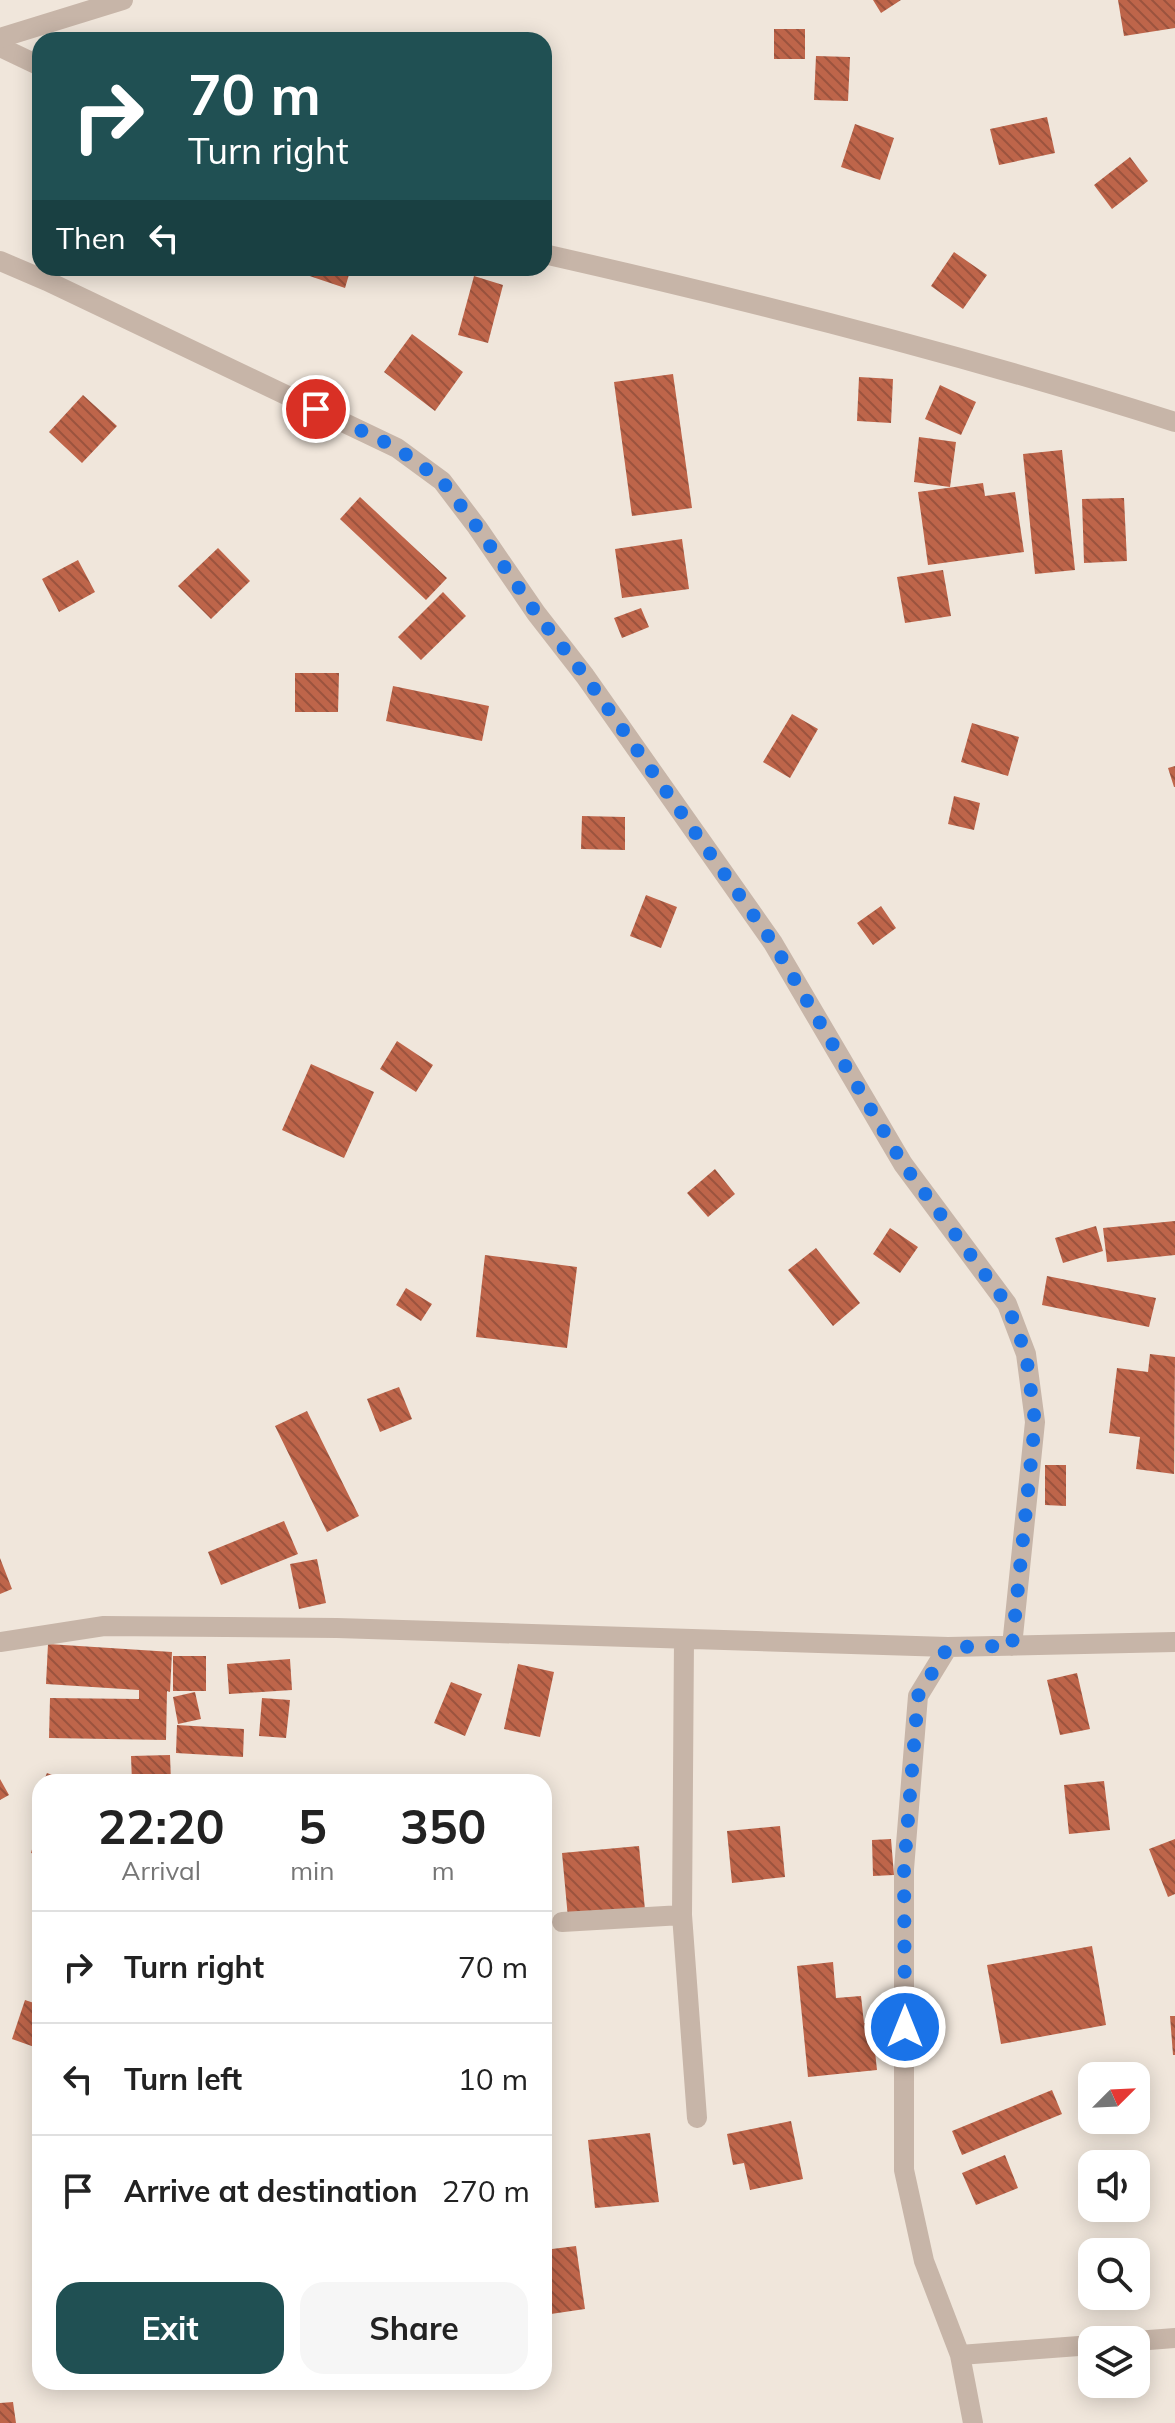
<!DOCTYPE html>
<html lang="en">
<head>
<meta charset="utf-8">
<style>
  body { margin:0; font-family:Mulish,sans-serif; background:#f6f6f6; color:#222; height:100vh; display:flex; flex-direction:column; font-size:30px; white-space:nowrap }
  * { box-sizing:border-box; margin:0 }
  p { font-size:26px; color:#767676 }
  .icon { flex:none; width:44px; height:44px; fill:none; stroke:currentColor; stroke-width:2; stroke-linecap:round; stroke-linejoin:round }
  .map { position:relative; flex:1; overflow:hidden }
  .sheet { position:absolute; left:32px; top:1774px; width:520px; height:616px; display:flex; flex-direction:column; background:#fff; border-radius:24px; box-shadow:0 4px 20px #0003 }
  .sheet>* { flex:none }
  .hud { position:absolute; left:32px; top:32px; width:520px; height:244px; border-radius:24px; box-shadow:0 4px 20px #0003; background:#205053; color:#fff; overflow:hidden }
  .needle { width:52px; rotate:66deg }
  .controls { position:absolute; left:1078px; top:2062px; display:grid; gap:16px }
  .controls a { display:grid; place-items:center; width:72px; height:72px; border-radius:16px; background:#fff; box-shadow:0 4px 20px #0003; font-size:40px }
  .pin { position:absolute; display:grid; place-items:center; width:68px; height:68px; color:#fff; margin:-34px; border:4px solid #fff; border-radius:50%; box-shadow:0 2px 8px #0007 }
  .me { position:absolute; width:88px; margin:-44px; rotate:0deg; stroke-linejoin:round; filter:drop-shadow(0 0 6px #0008) }
  .turn { display:flex; align-items:center; gap:28px; height:168px; padding:0 24px; font-size:36px }
  .turn .icon { width:104px; height:104px; stroke-width:2.5 }
  .turn b { display:block; font-size:56px; line-height:68px }
  .then { display:flex; align-items:center; height:76px; padding:0 24px; background:#0003; gap:16px; font-size:30px }
  .eta { display:flex; justify-content:space-evenly; align-items:center; height:136px; text-align:center }
  .eta b { font-size:48px; font-weight:700; line-height:56px }
  .primary-button { display:flex; gap:16px; margin-top:auto; padding:16px 24px }
  .primary-button a { flex:1; height:92px; border-radius:24px; background:#205053; color:#fff; font-size:32px; font-weight:700; line-height:92px; text-align:center }
  .primary-button a+a { background:#f6f6f6; color:#222 }
  ul { padding:0; list-style:none }
  li { display:flex; align-items:center; gap:24px; height:112px; padding:0 24px; border-top:2px solid #e0e0e0 }
  li div { flex:1 }
  li b { display:block; font-size:30px }
  li em { font-style:normal }
  .map>svg:first-child { display:block }
  .building { fill:url(#building-back-hatch) }
  .lines { fill:none; stroke-linecap:round; stroke-linejoin:round }
  .minor { stroke:#c7b5a8; stroke-width:20 }
  .tertiary { stroke:#c7b5a8; stroke-width:20 }
  .route { stroke:#1a73e8; stroke-width:14; stroke-dasharray:0 25.2 }
</style>
</head>
<body>
<div class="map">
<svg width="1175" height="2423" viewBox="0 0 1175 2423">
  <defs>
    <pattern id="building-back-hatch" width="6" height="6" patternUnits="userSpaceOnUse" patternTransform="scale(2)"><rect width="6" height="6" fill="#be654a"/><path d="M-1 5l2 2M0 0l6 6M5-1l2 2" fill="none" stroke="#9b533e"/></pattern>
  </defs>
  <rect width="100%" height="100%" fill="#f0e6db"/>
  <!-- building -->
  <path class="building" d="M873,0H901L881,13Z
    M1118,0H1175V28L1124,36Z
    M774,29H805V59H774Z
    M816,56L850,57L848,101L814,100Z
    M1047,117L1055,153L999,165L990,129Z
    M855,124L894,138L880,180L841,167Z
    M1130,157L1148,181L1112,209L1094,185Z
    M954,252L987,275L963,309L931,286Z
    M286,268H351L345,288Z
    M474,276L503,285L488,343L458,335Z
    M412,334L463,372L435,411L384,372Z
    M673,374L692,508L632,516L614,382Z
    M859,377L893,379L891,423L857,421Z
    M940,385L976,402L961,435L925,419Z
    M83,395L117,426L82,463L49,432Z
    M919,437L956,442L950,487L914,482Z
    M1062,450L1075,570L1035,574L1023,454Z
    M983,483L985,496L1015,492L1024,552L928,565L918,492Z
    M360,497L447,578L426,600L340,519Z
    M1124,498L1127,561L1084,563L1082,499Z
    M682,539L689,589L622,598L615,549Z
    M218,548L250,581L211,619L178,586Z
    M78,560L95,592L59,612L42,579Z
    M943,570L951,616L905,623L897,577Z
    M443,592L466,616L421,660L398,637Z
    M641,608L649,627L622,638L614,618Z
    M295,673H339L338,712H295Z
    M393,686L489,706L482,741L386,721Z
    M792,714L818,729L790,778L763,762Z
    M972,723L1019,737L1008,776L961,762Z
    M1175,766V787H1174L1168,768Z
    M954,796L980,803L974,830L948,824Z
    M582,816L625,817V850L581,849Z
    M646,895L677,907L661,948L630,936Z
    M881,906L896,928L873,945L857,923Z
    M397,1041L433,1065L416,1092L380,1069Z
    M311,1064L374,1092L344,1158L282,1130Z
    M715,1169L735,1194L708,1217L687,1193Z
    M1175,1221V1255L1107,1262L1103,1228Z
    M1096,1226L1103,1251L1063,1263L1055,1238Z
    M890,1228L918,1247L900,1273L873,1254Z
    M816,1248L860,1303L833,1326L788,1270Z
    M485,1255L577,1267L567,1348L476,1337Z
    M1047,1276L1156,1298L1149,1327L1042,1305Z
    M406,1288L432,1304L421,1321L396,1305Z
    M1150,1354L1175,1357L1174,1474L1136,1469L1140,1437L1109,1433L1117,1368L1148,1372Z
    M399,1387L412,1419L380,1432L367,1399Z
    M307,1411L359,1516L327,1532L275,1426Z
    M1045,1465H1066V1506L1045,1505Z
    M284,1521L298,1554L221,1585L208,1552Z
    M0,1558L12,1589L0,1594Z
    M317,1559L326,1603L299,1609L290,1564Z
    M48,1644L172,1652L170,1692L167,1691L166,1740L49,1738L50,1698L139,1699V1690L46,1684Z
    M173,1656H206V1691H173Z
    M290,1659L292,1690L229,1694L227,1664Z
    M518,1664L554,1672L540,1737L504,1729Z
    M1077,1673L1090,1729L1060,1735L1047,1680Z
    M451,1682L482,1694L465,1736L434,1723Z
    M195,1692L201,1719L178,1724L173,1697Z
    M262,1698L290,1700L286,1738L259,1736Z
    M177,1725L244,1729L243,1757L176,1753Z
    M170,1755L171,1782H132L131,1756Z
    M47,1773L72,1782H43Z
    M0,1779L9,1795L0,1800Z
    M1104,1781L1110,1830L1069,1834L1064,1785Z
    M39,1824H40V1855L31,1853Z
    M780,1826L785,1877L732,1883L727,1831Z
    M891,1839L894,1875L873,1876L872,1840Z
    M1175,1839V1894L1168,1897L1149,1849Z
    M639,1846L645,1910L568,1918L562,1853Z
    M1092,1946L1106,2025L1001,2044L987,1965Z
    M833,1962L836,1998L861,1996L864,2023H872L877,2070L808,2077L797,1966Z
    M25,2000L40,2005V2049L12,2039Z
    M1170,2016H1175V2055H1173Z
    M1052,2090L1062,2114L962,2155L952,2131Z
    M791,2121L803,2179L750,2190L744,2163L733,2165L727,2134Z
    M650,2133L659,2202L595,2208L588,2140Z
    M1005,2155L1018,2188L976,2205L962,2173Z
    M576,2246L585,2309L544,2315V2250Z
    M13,2402L16,2423H0V2403Z"/>
  <g class="lines">
    <!-- minor -->
    <path class="minor" d="M0,47L40,66
      M544,254C756,302 968,356 1175,422
      M0,261L47,281L397,448L442,481L477,527L536,613L585,676L773,943L903,1164L1007,1304L1026,1354L1035,1422L1012,1646
      M684,1639L682,1915L697,2118
      M0,1642L104,1626L337,1628L948,1647L1175,1642
      M948,1647L918,1696L904,1869V2170L924,2261L960,2355L973,2423
      M562,1922L682,1915
      M1136,2341L1175,2338
      M960,2355L1092,2345"/>
    <!-- tertiary -->
    <path class="tertiary" d="M0,38L123,0"/>
  </g>
  <g class="lines">
    <!-- route -->
    <path class="route" d="M316,409L397,448L442,481L477,527L536,613L585,676L773,943L903,1164L1007,1304L1026,1354L1035,1422L1012,1646L948,1647L918,1696L904,1869L905,2027"/>
  </g>
</svg>
<div class="controls">
<a><svg class="needle" viewBox="-14 -14 28 28"><path d="M0-13l5 13h-10z" fill="#e53935"/><path d="M0 13l5-13h-10z" fill="#767676"/></svg></a>
<a><svg class="icon" aria-label="sound" viewBox="0 0 24 24"><path d="M4 9h4l5-4v14l-5-4H4zM17 9q2 3 0 6"/></svg></a>
<a><svg class="icon" aria-label="search" viewBox="0 0 24 24"><circle cx="10" cy="10" r="6"/><path d="M15 15l6 6"/></svg></a>
<a><svg class="icon" aria-label="layers" viewBox="0 0 24 24"><path d="M12 4l9 5-9 5-9-5zM3 14l9 5 9-5"/></svg></a>
</div>
<div class="pin" style="left:316px;top:409px;background:#d93025"><svg class="icon" aria-label="arrive" viewBox="0 0 24 24"><path d="M6 21V4h12l-3 4 3 4H6"/></svg></div>
<svg class="me" style="left:905px;top:2027px" viewBox="-20 -20 40 40"><circle r="17" fill="#1a73e8" stroke="#fff" stroke-width="3"/><path d="M0-11L8 9 0 5-8 9z" fill="#fff"/></svg>
<div class="hud">
<div class="turn"><svg class="icon" aria-label="right" viewBox="0 0 24 24"><path d="M7 20v-9h11M14 6l5 5-5 5"/></svg><div><b>70 m</b>Turn right</div></div>
<div class="then">Then<svg class="icon" aria-label="left" viewBox="0 0 24 24"><path d="M17 20v-9H6M10 6l-5 5 5 5"/></svg></div>
</div>
<section class="sheet">
<div class="eta">
<div><b>22:20</b><p>Arrival</p></div>
<div><b>5</b><p>min</p></div>
<div><b>350</b><p>m</p></div>
</div>
<ul>
<li><svg class="icon" aria-label="right" viewBox="0 0 24 24"><path d="M7 20v-9h11M14 6l5 5-5 5"/></svg><div><b>Turn right</b></div><em>70 m</em></li>
<li><svg class="icon" aria-label="left" viewBox="0 0 24 24"><path d="M17 20v-9H6M10 6l-5 5 5 5"/></svg><div><b>Turn left</b></div><em>10 m</em></li>
<li><svg class="icon" aria-label="arrive" viewBox="0 0 24 24"><path d="M6 21V4h12l-3 4 3 4H6"/></svg><div><b>Arrive at destination</b></div><em>270 m</em></li>
</ul>
<div class="primary-button"><a>Exit</a><a>Share</a></div>
</section>
</div>
</body>
</html>
